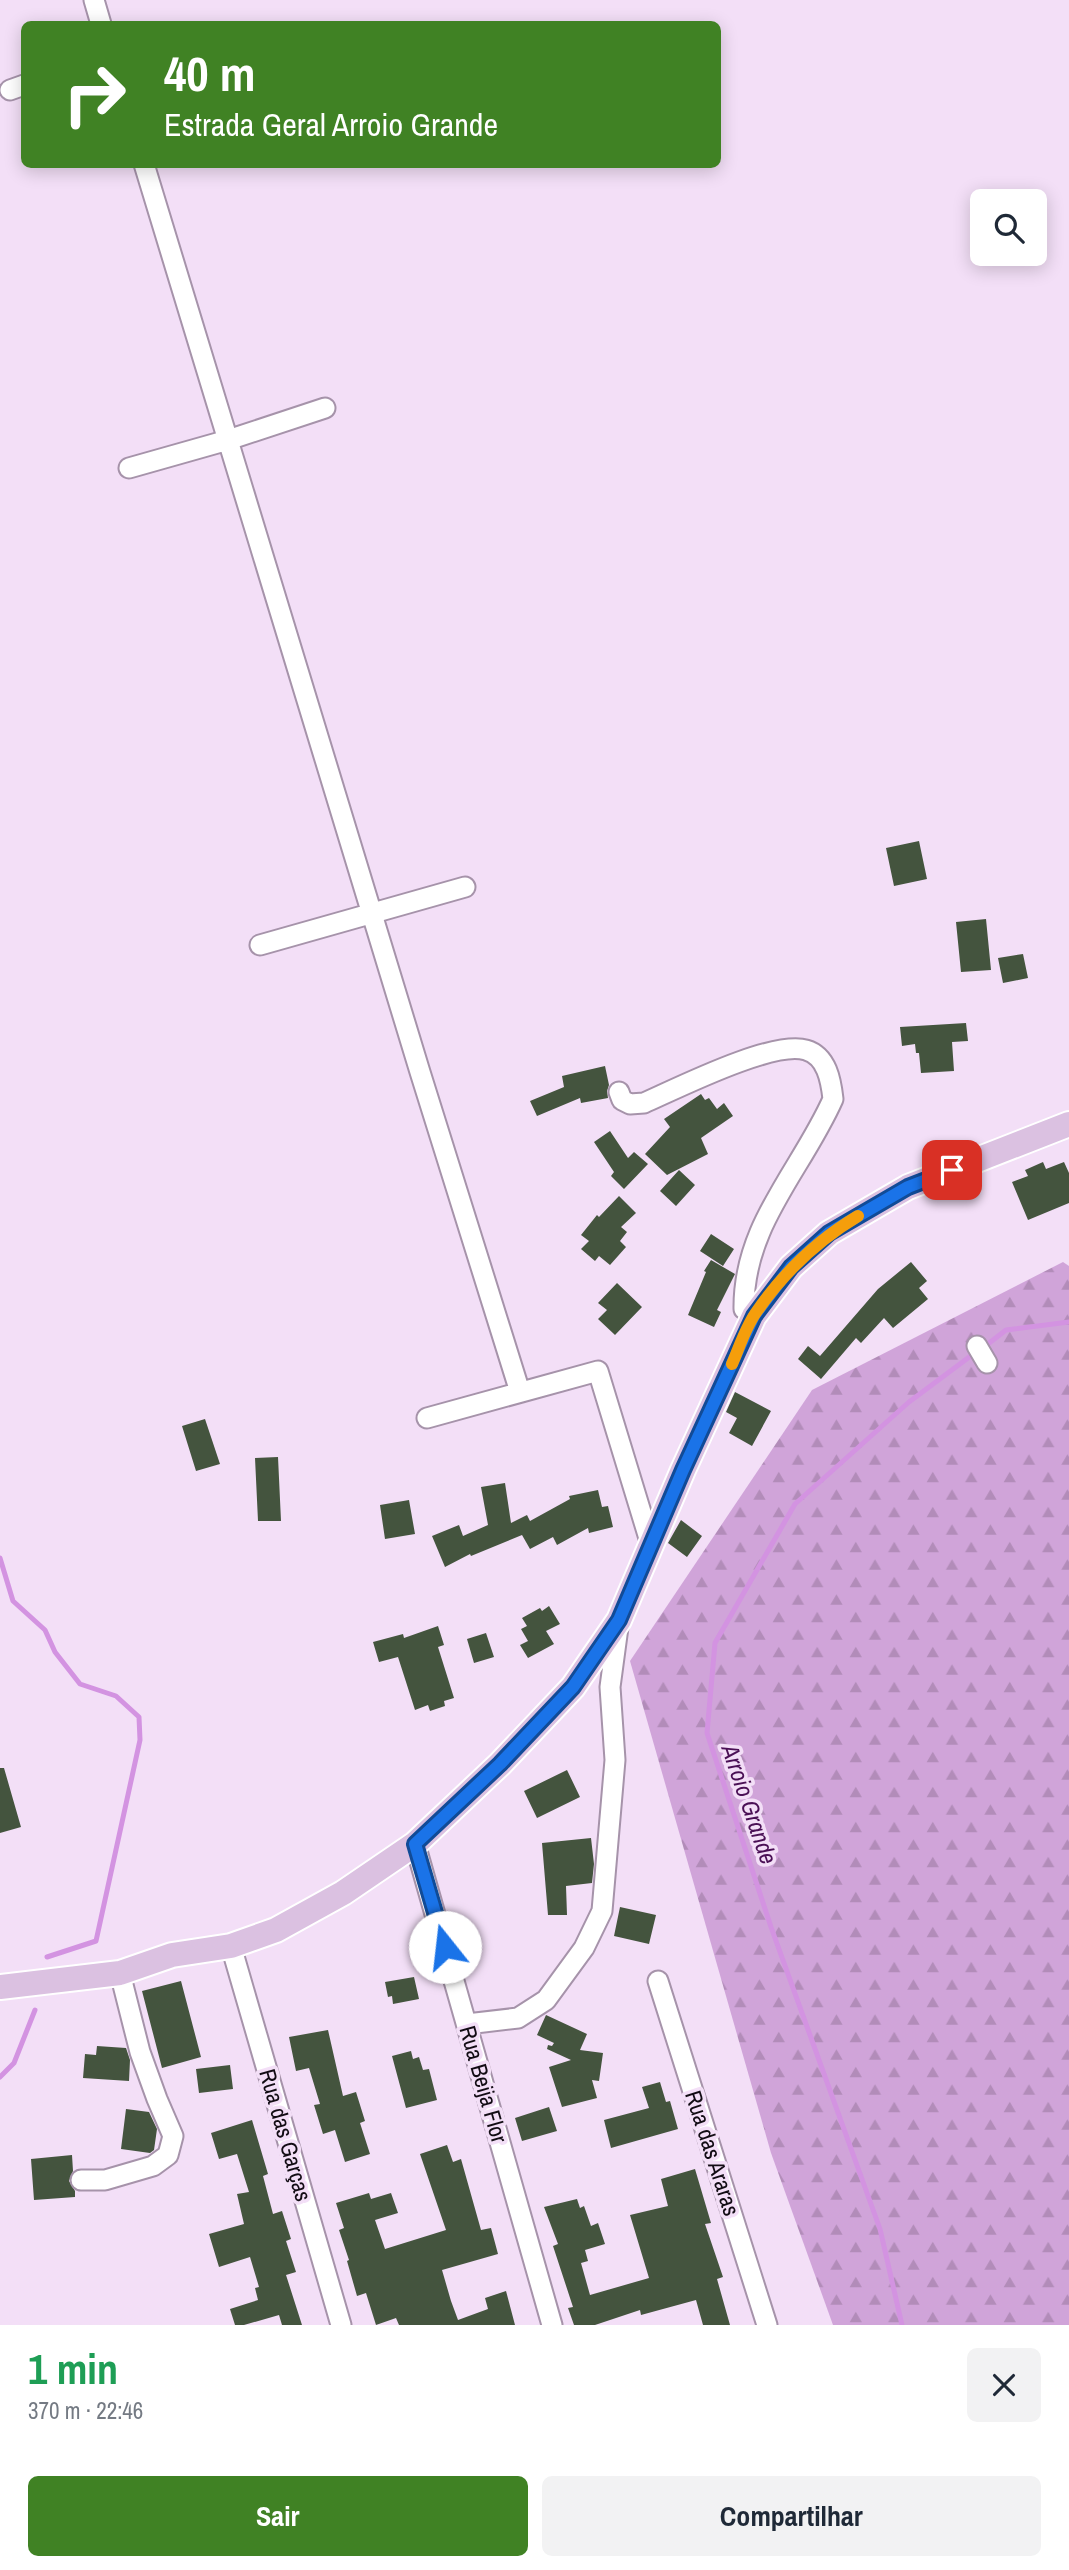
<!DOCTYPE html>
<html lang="pt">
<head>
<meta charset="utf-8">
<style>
  body { margin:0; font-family:"Archivo Narrow",sans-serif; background:#f2f2f3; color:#1f2937; height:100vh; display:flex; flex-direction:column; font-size:26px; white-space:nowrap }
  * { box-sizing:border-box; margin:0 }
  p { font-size:23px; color:#747a83 }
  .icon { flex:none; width:38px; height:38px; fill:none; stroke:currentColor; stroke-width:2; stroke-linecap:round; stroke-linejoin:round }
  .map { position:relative; height:2325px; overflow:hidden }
  .drawer { display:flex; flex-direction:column; background:#fff; flex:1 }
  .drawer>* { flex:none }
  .banner { position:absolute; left:21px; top:21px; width:700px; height:147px; border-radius:10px; box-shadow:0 4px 18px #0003; background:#408224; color:#fff; overflow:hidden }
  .buttons { position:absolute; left:970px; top:189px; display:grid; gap:14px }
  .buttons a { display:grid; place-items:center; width:77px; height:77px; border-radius:10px; background:#fff; box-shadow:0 4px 18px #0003; font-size:35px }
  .pin { position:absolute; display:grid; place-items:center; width:60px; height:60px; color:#fff; margin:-30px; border-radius:14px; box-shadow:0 4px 10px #0006 }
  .me { position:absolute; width:77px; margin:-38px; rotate:344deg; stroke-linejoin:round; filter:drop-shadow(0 0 5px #0008) }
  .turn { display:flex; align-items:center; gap:24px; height:147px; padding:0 28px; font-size:32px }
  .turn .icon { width:91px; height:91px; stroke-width:2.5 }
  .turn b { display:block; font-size:49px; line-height:60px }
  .round { display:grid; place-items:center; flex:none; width:74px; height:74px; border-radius:10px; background:#f2f2f3 }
  .head { display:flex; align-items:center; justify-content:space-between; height:119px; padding:0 28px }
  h1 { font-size:42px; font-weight:700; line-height:52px; color:#1e9e55 }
  .action { display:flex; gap:14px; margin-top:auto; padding:14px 28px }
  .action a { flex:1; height:80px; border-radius:10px; background:#408224; color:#fff; font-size:28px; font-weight:700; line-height:80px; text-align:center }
  .action a+a { background:#f2f2f3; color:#1f2937 }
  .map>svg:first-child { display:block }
  .forest { fill:url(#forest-firs) }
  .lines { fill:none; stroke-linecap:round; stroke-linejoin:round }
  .stream { stroke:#d393e1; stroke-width:5 }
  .building { fill:#44543e }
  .minor-casing { stroke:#a693aa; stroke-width:23 }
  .major-casing { stroke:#fff; stroke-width:28 }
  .minor { stroke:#fff; stroke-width:19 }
  .major { stroke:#dbc1e1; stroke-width:24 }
  .route-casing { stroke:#114b97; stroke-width:18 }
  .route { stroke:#1a73e8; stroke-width:12 }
  .slow { stroke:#f59e0b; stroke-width:12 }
  .labels { text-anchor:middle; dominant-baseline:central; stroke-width:7; stroke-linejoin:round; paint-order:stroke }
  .street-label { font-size:23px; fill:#120c14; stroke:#f3dff7 }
  .water-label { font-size:24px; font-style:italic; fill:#4a0f55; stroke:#f3dff7 }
</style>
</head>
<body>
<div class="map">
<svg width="1069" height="2325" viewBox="0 0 1069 2325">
  <defs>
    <pattern id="forest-firs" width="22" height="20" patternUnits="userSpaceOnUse" patternTransform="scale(1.75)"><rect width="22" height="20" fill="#d0a4d9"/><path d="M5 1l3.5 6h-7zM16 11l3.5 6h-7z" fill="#b28cb9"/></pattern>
  </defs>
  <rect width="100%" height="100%" fill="#f3dff7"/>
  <!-- forest -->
  <path class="forest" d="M1063,1262L1069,1266V2325H833L771,2153L630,1661L812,1390Z"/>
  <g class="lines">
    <!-- stream -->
    <path class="stream" d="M984,1347L1006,1330L1069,1322
      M0,1558L13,1601L45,1630L55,1652L80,1684L116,1696L139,1717L140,1740L96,1941L47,1957
      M0,2077L14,2063L35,2010
      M902,2325L880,2229L771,1927L707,1733L715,1643L795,1504L909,1402L976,1352"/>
  </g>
  <!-- building -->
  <path class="building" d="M919,841L927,879L894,886L886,848Z
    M986,919L991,970L961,972L956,922Z
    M1023,954L1028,978L1003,983L998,958Z
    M966,1023L968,1041L952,1042L954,1071L921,1073L919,1053H916L915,1044L902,1046L900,1027Z
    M605,1066L609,1085L607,1091L608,1098L581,1103L580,1098L537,1116L530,1101L564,1087L562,1076Z
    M701,1094L705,1100L709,1098L717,1109L724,1103L733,1116L701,1138L708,1154L667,1175L645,1154L670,1127L664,1119Z
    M610,1131L628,1158L634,1152L648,1164L624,1189L611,1176L614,1172L594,1142Z
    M1043,1162L1046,1169L1064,1162L1069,1173V1203L1028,1220L1012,1182L1028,1176L1025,1170Z
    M679,1170L695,1185L676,1206L660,1191Z
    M619,1196L636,1213L621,1227L627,1232L620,1241L626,1247L610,1265L599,1256L595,1261L581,1249L589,1241L581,1235L597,1215L599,1217Z
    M711,1234L734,1249L723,1266L700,1251Z
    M711,1260L735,1274L717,1310L721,1312L714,1327L688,1315L706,1272L704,1271Z
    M911,1262L927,1281L919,1288L928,1299L893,1328L884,1318L861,1343L856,1338L821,1379L798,1359L808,1346L820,1356L878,1289Z
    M617,1283L642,1307L615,1335L598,1319L607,1310L598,1303Z
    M735,1392L771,1411L752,1446L729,1433L737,1418L726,1412Z
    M205,1419L220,1464L196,1471L182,1426Z
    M278,1457L281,1521H258L255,1458Z
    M505,1483L511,1523L527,1515L530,1521L570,1499L569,1496L598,1490L602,1507L608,1506L613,1527L589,1533L588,1528L557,1545L553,1537L530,1549L522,1535L471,1556L470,1554L445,1567L432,1536L459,1525L463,1536L488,1525L481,1487Z
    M409,1500L415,1534L385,1539L380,1505Z
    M681,1520L702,1536L687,1557L668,1543Z
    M549,1606L560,1624L546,1631L554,1644L528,1658L520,1645L528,1641L521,1629L527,1626L522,1618L540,1608L542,1611Z
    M438,1626L444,1645L438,1647L454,1698L444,1701L445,1706L430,1711L428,1705L415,1710L398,1657L379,1662L373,1642L403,1634L404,1638Z
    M486,1633L494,1657L474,1663L467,1639Z
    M0,1768H4L21,1827L0,1833Z
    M567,1770L580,1797L537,1818L524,1791Z
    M591,1838L594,1864L592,1883L566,1886L567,1915H548L542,1843Z
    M620,1907L656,1915L649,1944L614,1936Z
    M414,1977L419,1999L393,2004L392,1996L388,1997L385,1982Z
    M181,1981L201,2057L162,2068L142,1991Z
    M546,2015L587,2034L580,2050L603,2053L599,2081L592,2080L597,2098L562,2107L549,2067L571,2060L547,2049L548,2045L552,2046L554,2043L537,2035Z
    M328,2030L343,2096L356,2092L365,2121L360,2123L370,2154L345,2162L335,2130L323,2134L314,2105L320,2104L309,2068L296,2071L289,2037Z
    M97,2046L126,2048L130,2060L129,2081L83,2078L85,2054L96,2055Z
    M411,2051L413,2059L419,2057L423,2070L429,2069L437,2100L406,2108L392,2056Z
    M230,2065L233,2089L199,2093L196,2069Z
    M660,2082L666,2102L670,2101L678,2129L611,2148L604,2120L649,2108L642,2087Z
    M549,2107L557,2131L522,2141L515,2118Z
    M126,2109L149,2112L157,2129L154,2150L150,2153L121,2149Z
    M252,2120L268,2174L263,2176L273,2214L282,2211L291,2239L286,2241L296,2272L286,2275L302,2325H282L279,2315L244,2325H235L230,2309L258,2300L255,2288L259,2287L250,2257L219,2267L209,2234L244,2224L237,2194L249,2192L237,2154L219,2159L211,2133Z
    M447,2145L453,2162L461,2159L481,2230L491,2228L498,2254L442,2270L451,2301L458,2320L488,2309L485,2298L506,2291L515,2325H399L396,2318L376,2325L366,2293L357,2296L347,2261L349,2260L339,2230L344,2228L336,2203L369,2193L371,2199L391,2193L398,2213L375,2220L385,2249L446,2230L420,2154Z
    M72,2155L73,2171L69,2181L75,2191V2197L34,2200L31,2159Z
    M695,2169L711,2223L705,2224L723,2277L717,2279L730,2325H703L696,2300L641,2315L640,2310L595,2325H574L568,2308L573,2307L553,2246L558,2244L544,2207L577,2199L580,2208L584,2206L591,2226L598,2223L605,2244L585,2250L588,2261L581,2263L590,2295L649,2278L630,2215L668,2206L661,2179Z"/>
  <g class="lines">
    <!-- minor casing -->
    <g class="minor-casing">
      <path id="minor" d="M94,0L101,24
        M10,90L24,85
        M144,164L420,1072L520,1392
        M129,468L228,440L325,408
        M260,945L465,887
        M619,1092L622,1100L630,1104L644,1103C678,1088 773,1040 806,1050C827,1056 831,1081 833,1099C801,1171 743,1225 744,1309L754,1316
        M977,1346L987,1363
        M427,1418L598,1371L651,1545
        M415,1844L552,2325
        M231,1946L341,2325
        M658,1981L767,2325
        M467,2024L518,2018L546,2000L584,1948L602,1911L615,1760L610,1687L619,1620
        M81,2180H105L153,2166L168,2155L173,2136L157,2099L140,2052L120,1973"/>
    </g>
    <!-- major casing -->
    <g class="major-casing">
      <path id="major" d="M0,1987L120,1973L172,1955L231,1946L276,1930L343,1893L415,1844L500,1764L573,1687L619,1620L683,1470L754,1316L791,1267L829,1233L908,1187L1069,1124"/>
    </g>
    <!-- minor -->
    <use href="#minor" class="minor"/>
    <!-- major -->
    <use href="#major" class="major"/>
  </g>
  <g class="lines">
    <!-- route casing -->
    <g class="route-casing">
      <path id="route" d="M445,1947L415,1844L500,1764L573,1687L619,1620L683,1470L754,1316L791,1267L829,1233L908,1187L952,1170"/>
    </g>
    <!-- route -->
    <use href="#route" class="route"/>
    <!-- slow -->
    <path class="slow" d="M732,1364C739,1348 745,1329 755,1314C783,1273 816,1241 858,1216"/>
  </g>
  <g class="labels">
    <!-- street labels -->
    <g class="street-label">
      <text transform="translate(484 2084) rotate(74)">Rua Beija Flor</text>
      <text transform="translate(286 2135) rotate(74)">Rua das Garças</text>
      <text transform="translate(713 2153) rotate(72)">Rua das Araras</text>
    </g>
    <!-- water labels -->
    <g class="water-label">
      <text transform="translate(750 1804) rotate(71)">Arroio Grande</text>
    </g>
  </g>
</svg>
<div class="buttons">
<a><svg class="icon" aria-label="search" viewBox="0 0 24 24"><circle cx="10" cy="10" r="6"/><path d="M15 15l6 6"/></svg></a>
</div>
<div class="pin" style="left:952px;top:1170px;background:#d93025"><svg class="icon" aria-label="arrive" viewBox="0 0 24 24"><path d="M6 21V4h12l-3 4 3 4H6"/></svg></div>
<svg class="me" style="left:445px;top:1947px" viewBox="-20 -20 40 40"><circle r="19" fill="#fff"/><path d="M0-13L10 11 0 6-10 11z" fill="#1a73e8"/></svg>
<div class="banner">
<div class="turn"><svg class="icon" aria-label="right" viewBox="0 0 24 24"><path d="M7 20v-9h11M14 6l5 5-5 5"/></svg><div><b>40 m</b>Estrada Geral Arroio Grande</div></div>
</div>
</div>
<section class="drawer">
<div class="head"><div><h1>1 min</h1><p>370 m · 22:46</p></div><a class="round"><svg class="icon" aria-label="close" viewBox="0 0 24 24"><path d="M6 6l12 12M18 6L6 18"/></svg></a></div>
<div class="action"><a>Sair</a><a>Compartilhar</a></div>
</section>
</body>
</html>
